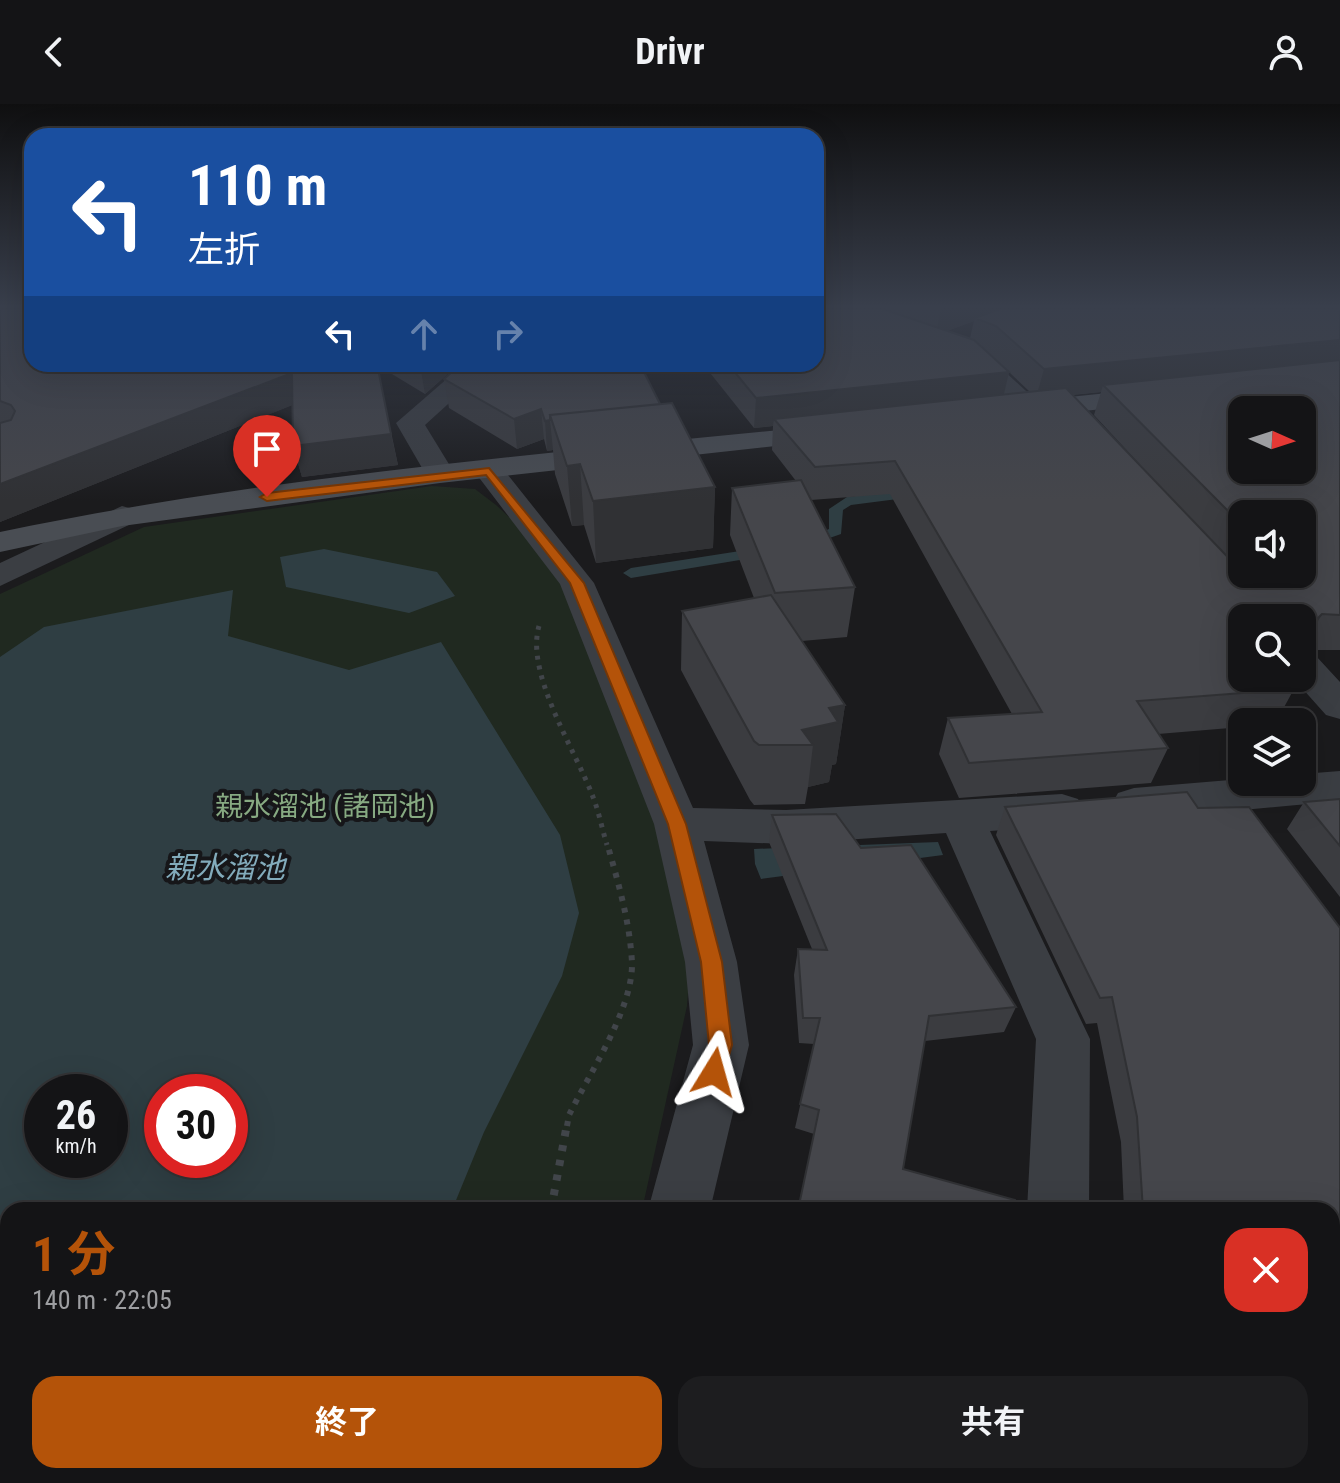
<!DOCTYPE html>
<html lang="ja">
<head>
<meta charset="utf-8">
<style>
  body { margin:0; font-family:"Roboto Condensed","Noto Sans JP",sans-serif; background:#1d1d1f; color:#f1f3f6; height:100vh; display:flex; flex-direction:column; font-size:30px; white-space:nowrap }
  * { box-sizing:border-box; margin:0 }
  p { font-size:26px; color:#9d9ea1 }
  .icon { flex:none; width:44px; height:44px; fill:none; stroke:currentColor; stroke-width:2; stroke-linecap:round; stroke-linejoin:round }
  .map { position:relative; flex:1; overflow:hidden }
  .panel { position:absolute; left:0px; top:1098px; width:1340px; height:282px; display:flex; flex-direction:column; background:#141416; border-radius:24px 24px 0 0; box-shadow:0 8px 32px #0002,0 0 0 2px #333335 }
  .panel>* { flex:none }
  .guide { position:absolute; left:24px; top:24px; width:800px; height:244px; border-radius:24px; box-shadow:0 8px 32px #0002,0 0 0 2px #333335; background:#1a4fa0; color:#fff; overflow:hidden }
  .needle { width:52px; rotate:93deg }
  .controls { position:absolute; left:1228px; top:292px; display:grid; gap:16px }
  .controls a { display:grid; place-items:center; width:88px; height:88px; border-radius:16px; background:#141416; box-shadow:0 8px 32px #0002,0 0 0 2px #333335; font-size:40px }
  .speed { position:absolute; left:24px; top:970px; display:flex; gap:16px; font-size:40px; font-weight:700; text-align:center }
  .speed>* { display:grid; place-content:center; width:104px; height:104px; border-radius:50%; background:#141416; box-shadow:0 8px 32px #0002,0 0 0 2px #333335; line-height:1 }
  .speed small { font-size:20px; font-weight:400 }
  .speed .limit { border:12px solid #d22; background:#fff; color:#111 }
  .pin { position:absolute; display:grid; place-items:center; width:68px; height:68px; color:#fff; margin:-82px -34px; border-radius:50% 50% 50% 0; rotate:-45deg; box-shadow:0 0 8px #0007 }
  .pin .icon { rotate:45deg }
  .me { position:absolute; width:88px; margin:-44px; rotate:8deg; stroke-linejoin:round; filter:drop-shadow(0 0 6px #0008) }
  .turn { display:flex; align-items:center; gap:28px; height:168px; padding:0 32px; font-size:36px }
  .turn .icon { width:104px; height:104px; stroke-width:2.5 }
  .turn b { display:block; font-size:56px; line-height:68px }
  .lanes { display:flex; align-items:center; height:76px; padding:0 32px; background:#0003; justify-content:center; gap:40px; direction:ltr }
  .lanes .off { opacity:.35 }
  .round { display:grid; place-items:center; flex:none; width:84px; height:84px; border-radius:24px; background:#1d1d1f }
  .headline { display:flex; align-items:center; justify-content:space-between; height:136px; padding:0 32px }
  h1 { font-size:48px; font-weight:700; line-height:60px; color:#b45309 }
  .cta { display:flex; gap:16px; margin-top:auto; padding:16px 32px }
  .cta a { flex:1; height:92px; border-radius:24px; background:#b45309; color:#fff; font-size:32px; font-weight:700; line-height:92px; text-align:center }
  .cta a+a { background:#1d1d1f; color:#f1f3f6 }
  header { display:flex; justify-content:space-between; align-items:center; height:104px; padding:0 32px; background:#141416; font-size:36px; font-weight:700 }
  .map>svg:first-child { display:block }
  .green { fill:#202920; fill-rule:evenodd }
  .water { fill:#2f3e43; fill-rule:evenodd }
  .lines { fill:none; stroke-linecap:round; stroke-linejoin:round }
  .stream { fill:#2f3e43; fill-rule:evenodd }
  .path-far2 { stroke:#41454a; stroke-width:5; stroke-dasharray:4 6; stroke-linecap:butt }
  .path-far1 { stroke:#41454a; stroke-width:6; stroke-dasharray:5 7; stroke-linecap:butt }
  .path { stroke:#41454a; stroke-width:8; stroke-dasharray:6 9; stroke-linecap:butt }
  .street { fill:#3b3e43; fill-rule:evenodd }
  .secondary { fill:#494d53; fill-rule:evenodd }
  .wall { fill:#3b3c40; fill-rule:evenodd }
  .shaded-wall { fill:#303134 }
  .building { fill:#45464b; stroke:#303134; stroke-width:2; fill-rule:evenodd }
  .route { fill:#b45309; stroke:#753606; stroke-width:2 }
  .labels { text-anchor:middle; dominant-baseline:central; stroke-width:8; stroke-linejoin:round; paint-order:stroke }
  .park-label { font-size:28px; fill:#87aa82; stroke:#161619 }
  .water-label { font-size:30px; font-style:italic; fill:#82abbb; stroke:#161619 }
</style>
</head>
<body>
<header><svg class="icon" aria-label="back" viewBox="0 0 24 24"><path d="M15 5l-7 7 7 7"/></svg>Drivr<svg class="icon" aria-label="person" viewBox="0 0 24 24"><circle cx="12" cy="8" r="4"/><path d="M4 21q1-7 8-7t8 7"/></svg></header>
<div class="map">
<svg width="1340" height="1379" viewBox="0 0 1340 1379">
  <rect width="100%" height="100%" fill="#1b1b1d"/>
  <!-- green -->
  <path class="green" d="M432,382L475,385L496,401L521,424L562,480L684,789L691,849L687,902L642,1106H8V1372H579L577,1379H0V490L144,423ZM42,988H110V1056H42ZM162,988H230V1056H162Z"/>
  <!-- water -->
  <path class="water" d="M324,445L437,468L455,492L409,509L286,483L280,453Z
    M233,486L228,532L349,566L441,538L560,731L579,809L562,872L484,1028L452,1106H8V1372H383L381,1379H0V553L44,523ZM110,988V1056H42V988ZM162,988H230V1056H162Z
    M938,738L943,751L761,775L755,760L754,745Z"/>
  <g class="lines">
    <!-- stream -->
    <path class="stream" d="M916,385L921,386V392L851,401L843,406L841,430L804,443L797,439L829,425V405L847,393Z
      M765,443L773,448L770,451L631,474L623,469L631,464Z"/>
    <!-- path-far2 -->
    <path class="path-far2" d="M539,522C525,570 576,647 593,693C599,708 602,725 607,741"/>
    <!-- path-far1 -->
    <path class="path-far1" d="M567,1022L569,1011C589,970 633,905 632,859C630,818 618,778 607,739"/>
    <!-- path -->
    <path class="path" d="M551,1106L567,1020
      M464,1379L466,1372"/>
    <!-- street -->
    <path class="street" d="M957,242L988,252L1039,299L1043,305L1039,311H1019L970,262L948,254L945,249Z
      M464,260H492L425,321L455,370L451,376H429L396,319Z
      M489,358L500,361L594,479L693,704L786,706L1062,690L1078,695L1084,706L1078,717L1062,722L990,727L1090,935L1089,1106H1027L1036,935L946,729L786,740L704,737L737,858L749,941L710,1106H648L693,941L685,858L654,720L560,480L474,367L478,361Z
      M122,402L133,405L138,412L133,419L0,482V459Z
      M1302,548L1316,552L1340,578V615L1326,611L1293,574H1302Z
      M1340,667V697L1134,716L1118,711L1112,700L1118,689L1134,684L1242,675V678H1302V670Z
      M575,1372H649L647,1379H573Z
      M1015,1372H1089L1088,1379H1014Z"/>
    <!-- secondary -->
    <path class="secondary" d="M1156,284L1165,286L1169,292L1165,298L1021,314L1011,312L1007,306L1011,300L1021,298Z
      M830,321L840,323L844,329L840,335L440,379L122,422L0,448V428C273,371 553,349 830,321Z"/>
  </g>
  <!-- wall -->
  <path class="wall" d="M0,204L32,260H459L425,290L377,261L398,361L302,373L293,342L292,301L0,418Z
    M816,204H1340V546H1302V514H1242V574L1294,585L1276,618H1242V623L1158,630L1168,644L1151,679L959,694L939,650L948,614L1012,610L890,390L811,396L855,483L847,533L802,537L845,601L836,660L832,661L829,678L808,683L805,700L754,701L750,696L681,566L682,507L754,494L730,431L732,384L796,377L772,346L773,322L754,324L703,260H816ZM974,217L970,234L947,227ZM990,250L1030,288L1004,291L1009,268ZM1101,288L1094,311L1167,390L1072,291ZM1242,410L1302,470H1242Z
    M444,275L660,300L715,383L713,444L596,459L584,421L572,422L555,370L553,346L547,347L544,335L517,345L449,304Z
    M1187,688L1198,704L1249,703L1340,824V1379H1115L1114,1372H1332V1106H1124L1121,1038L1097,919L1086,920L996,731L1005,703Z
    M1340,695V793L1287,725L1304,698Z
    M772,711L861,744L1016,903L1004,928L925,937L798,1106L814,1030L795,1024L814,940L799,939L794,871L798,845H812L769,738Z
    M772,1372H1005L998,1379H770Z"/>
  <!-- shaded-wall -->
  <path class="shaded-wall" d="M941,204H1010L975,214L974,217L936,231Z
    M1340,236V263L1103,281L1101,288L1036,294L1044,265Z
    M422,260H459L425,290L420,261Z
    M1009,268L1002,298L774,315L773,322L754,324L756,294Z
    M292,269L300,298L0,418V380Z
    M541,305L544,335L517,345L514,315Z
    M550,316L553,346L547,347L545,317Z
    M391,330L398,361L302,373L293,342Z
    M580,360L584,421L572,422L567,362Z
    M715,383L713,444L596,459L593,397Z
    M1322,510L1302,546V543L1318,514Z
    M845,601L836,660L832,661L829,678L808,683L813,641L802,626L829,604Z"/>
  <!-- building -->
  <path class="building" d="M0,204H32V260H377L391,330L293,342L292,269L0,380V319L11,316L15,307L11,301L0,297Z
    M816,204H880L974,236L1009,268L756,294L728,260H816Z
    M1002,204H1340V236L1044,265L996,222L975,214Z
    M1340,256V511L1322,510L1318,514L1302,515V514H1242V519L1237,520L1242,525V574H1285L1294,585L1137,597L1168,644L969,659L948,614L1042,608L895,357L815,363L774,315L1066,284L1242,468V470H1244L1256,484L1296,483L1298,478L1290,470H1302V410H1242V421L1103,281ZM1242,306H1302V366H1242Z
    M461,260H640L660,300L550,311V316L545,317L541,305L514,315L444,275Z
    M672,299L715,383L593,397L580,360L567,362L550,311Z
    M801,376L855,483L775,489L732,384Z
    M771,491L845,601L829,604L838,618L802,626L813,641H759L754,637L682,507Z
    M1187,688L1198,704L1249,703L1340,824V1379H1137L1136,1372H1332V1106H1143L1137,1013L1112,893L1100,894L1005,703Z
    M1340,695V742L1304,698Z
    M836,710L861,744L911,741L1016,903L929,912L903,1065L1015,1096V1106H798L819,1006L800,1000L820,914H803L798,845L827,846L772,711Z
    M774,1372H995L994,1379H772Z"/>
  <!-- sky -->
  <linearGradient id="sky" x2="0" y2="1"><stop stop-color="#0f0f10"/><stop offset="0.51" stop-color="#393f4c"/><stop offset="1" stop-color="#393f4c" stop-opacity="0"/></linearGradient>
  <rect width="1340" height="397" fill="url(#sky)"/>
  <!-- route -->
  <path class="route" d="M489,364L584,479L686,720L722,858L732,941L722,976L714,979L706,976L702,968L709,941L701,858L668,720L570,479L486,371L267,397L260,393L267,389Z"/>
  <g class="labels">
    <!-- park labels -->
    <g class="park-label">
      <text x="325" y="702">親水溜池 (諸岡池)</text>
    </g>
    <!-- water labels -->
    <g class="water-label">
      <text x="225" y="763">親水溜池</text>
    </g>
  </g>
</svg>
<div class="controls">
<a><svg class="needle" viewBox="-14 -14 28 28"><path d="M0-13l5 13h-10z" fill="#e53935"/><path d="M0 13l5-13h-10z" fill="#9d9ea1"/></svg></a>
<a><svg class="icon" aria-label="sound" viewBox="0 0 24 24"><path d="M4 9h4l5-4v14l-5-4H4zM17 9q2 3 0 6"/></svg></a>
<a><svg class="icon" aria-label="search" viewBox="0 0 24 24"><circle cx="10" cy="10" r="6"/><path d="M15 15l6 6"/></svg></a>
<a><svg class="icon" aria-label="layers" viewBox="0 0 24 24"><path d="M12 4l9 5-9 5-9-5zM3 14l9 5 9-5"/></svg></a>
</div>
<div class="speed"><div>26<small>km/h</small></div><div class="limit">30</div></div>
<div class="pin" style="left:267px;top:393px;background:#d93025"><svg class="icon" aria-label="arrive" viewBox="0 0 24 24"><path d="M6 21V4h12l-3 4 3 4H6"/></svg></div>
<svg class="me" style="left:714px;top:968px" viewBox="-20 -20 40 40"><path d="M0-17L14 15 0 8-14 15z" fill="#b45309" stroke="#fff" stroke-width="4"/></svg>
<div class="guide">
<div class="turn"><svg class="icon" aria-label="left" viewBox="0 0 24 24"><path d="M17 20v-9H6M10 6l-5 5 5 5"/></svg><div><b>110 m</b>左折</div></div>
<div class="lanes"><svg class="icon" aria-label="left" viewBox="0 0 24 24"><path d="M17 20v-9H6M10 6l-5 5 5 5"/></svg><svg class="icon off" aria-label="ahead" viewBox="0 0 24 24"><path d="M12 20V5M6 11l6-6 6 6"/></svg><svg class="icon off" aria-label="right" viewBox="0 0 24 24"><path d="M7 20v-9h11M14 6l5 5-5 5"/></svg></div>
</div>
<section class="panel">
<div class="headline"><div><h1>1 分</h1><p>140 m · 22:05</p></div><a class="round" style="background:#d93025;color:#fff"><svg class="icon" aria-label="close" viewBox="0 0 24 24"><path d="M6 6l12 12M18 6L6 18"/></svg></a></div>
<div class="cta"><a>終了</a><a>共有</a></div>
</section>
</div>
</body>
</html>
